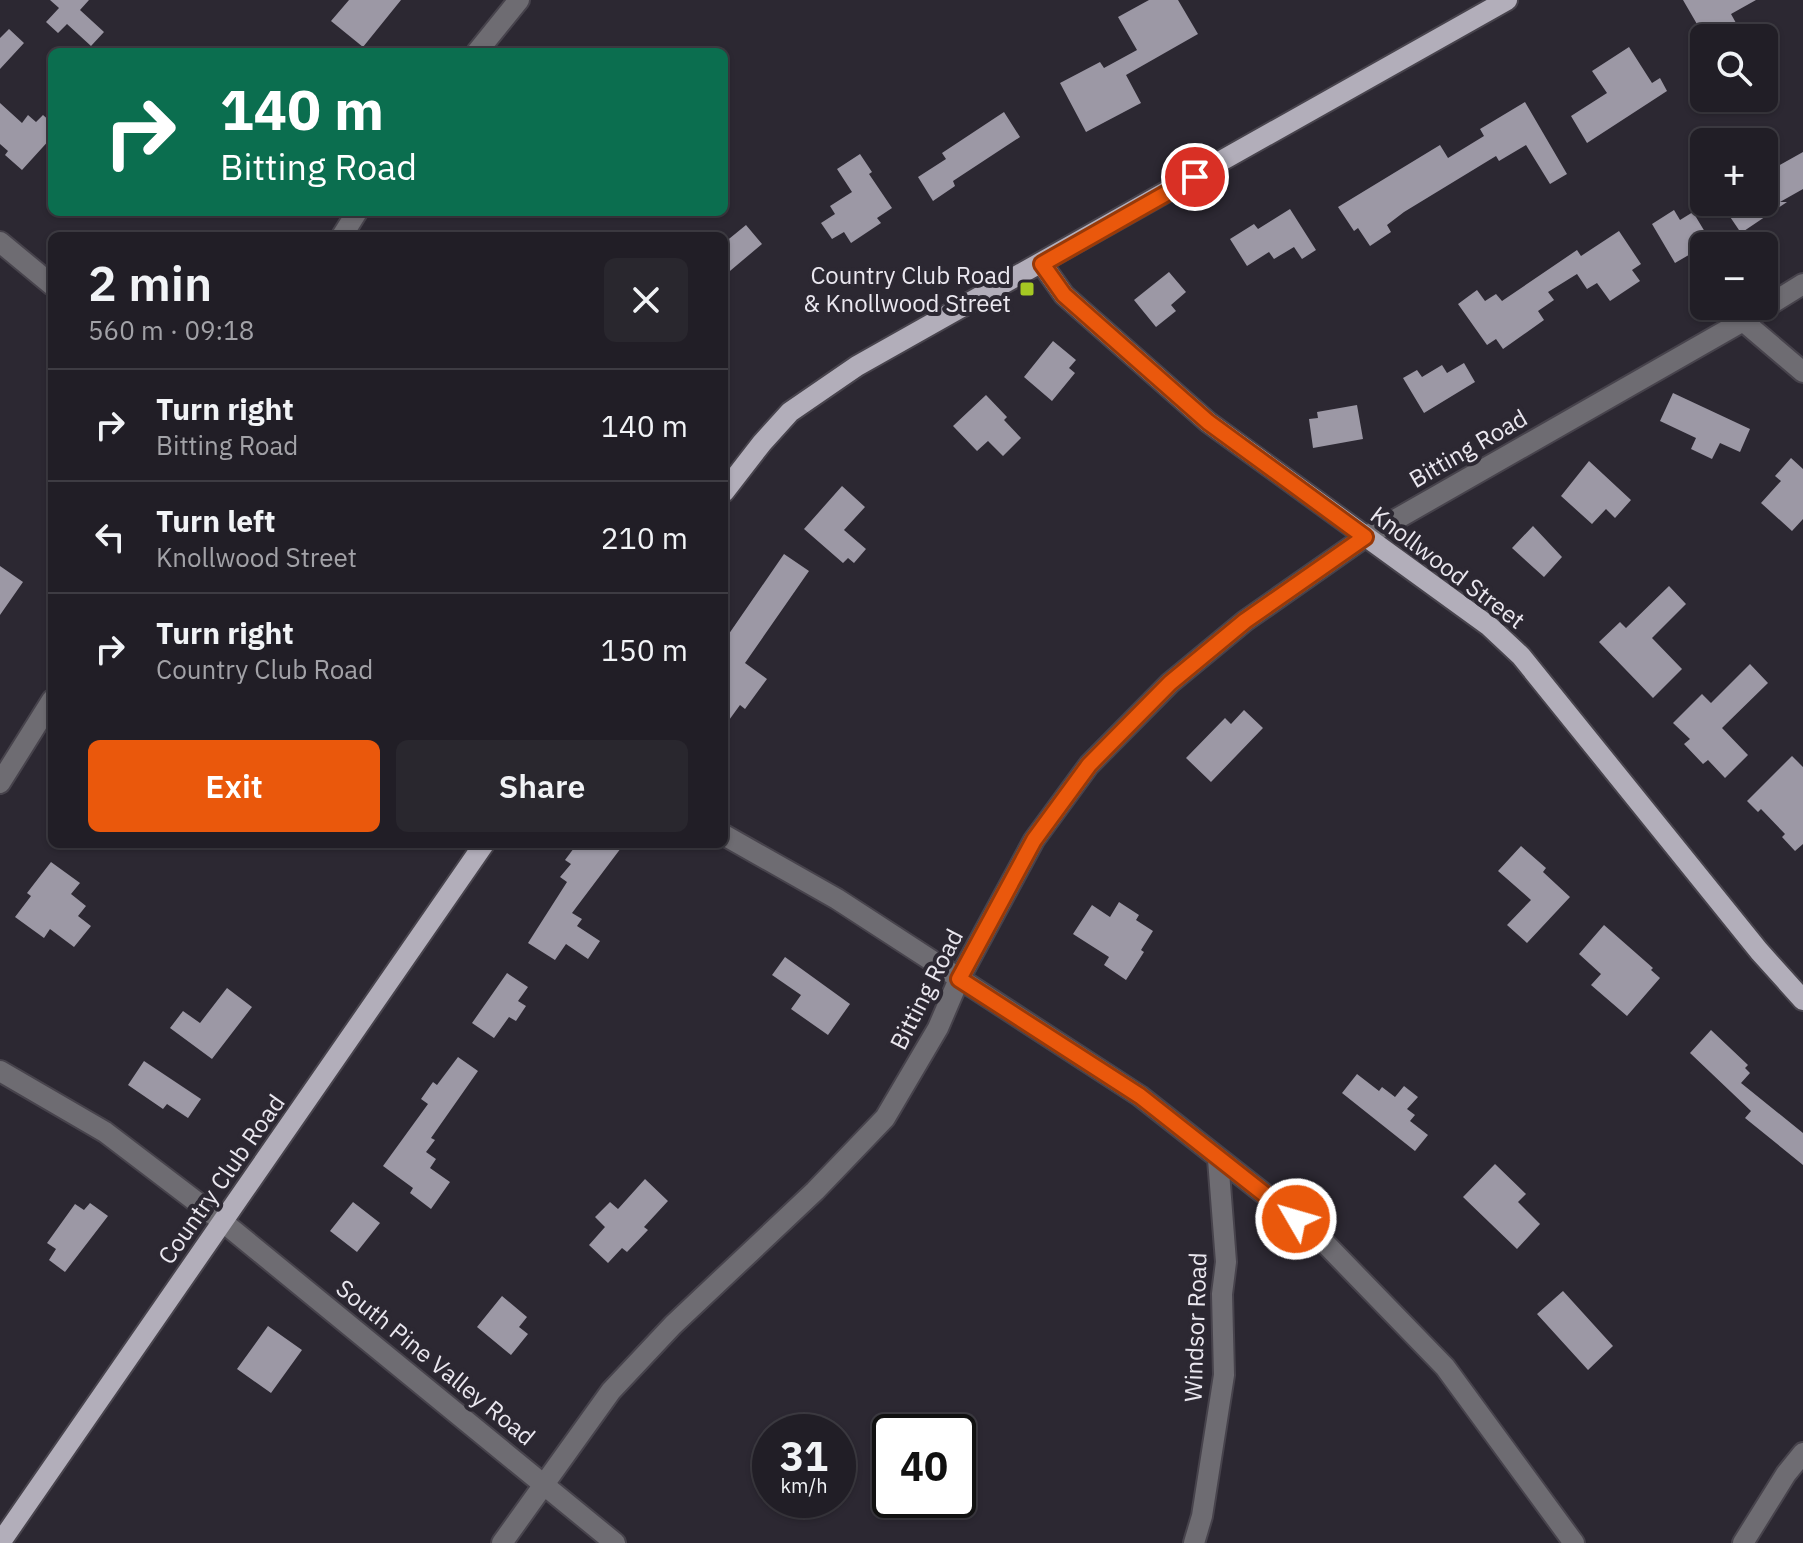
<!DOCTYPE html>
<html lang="en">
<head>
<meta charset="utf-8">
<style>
  body { margin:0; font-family:"IBM Plex Sans",sans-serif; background:#29272e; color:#f1f3f6; height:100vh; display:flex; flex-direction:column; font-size:30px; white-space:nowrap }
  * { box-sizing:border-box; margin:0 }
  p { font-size:26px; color:#a2a2a7 }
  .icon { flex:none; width:44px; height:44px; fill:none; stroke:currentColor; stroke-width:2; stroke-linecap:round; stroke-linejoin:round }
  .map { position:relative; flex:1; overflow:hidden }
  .side { position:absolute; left:48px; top:232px; width:680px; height:616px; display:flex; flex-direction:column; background:#211e26; border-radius:12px; box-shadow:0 2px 6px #0004,0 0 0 2px #3e3c43 }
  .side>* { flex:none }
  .guide { position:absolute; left:48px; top:48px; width:680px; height:168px; border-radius:12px; box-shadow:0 2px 6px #0004,0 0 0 2px #3e3c43; background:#0b6e4f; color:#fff; overflow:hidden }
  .fabs { position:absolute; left:1690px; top:24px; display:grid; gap:16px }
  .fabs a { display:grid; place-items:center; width:88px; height:88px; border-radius:12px; background:#211e26; box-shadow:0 2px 6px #0004,0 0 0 2px #3e3c43; font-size:40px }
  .speed { position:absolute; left:752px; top:1414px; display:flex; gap:16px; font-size:40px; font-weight:700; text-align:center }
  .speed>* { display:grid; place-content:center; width:104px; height:104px; border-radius:50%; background:#211e26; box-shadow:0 2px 6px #0004,0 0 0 2px #3e3c43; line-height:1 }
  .speed small { font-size:20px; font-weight:400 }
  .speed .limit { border:4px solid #111; border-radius:12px; background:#fff; color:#111 }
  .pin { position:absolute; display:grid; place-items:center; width:68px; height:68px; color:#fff; margin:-34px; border:4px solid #fff; border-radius:50%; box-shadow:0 2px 8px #0007 }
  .me { position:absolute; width:88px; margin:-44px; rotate:308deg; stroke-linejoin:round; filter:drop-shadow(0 0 6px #0008) }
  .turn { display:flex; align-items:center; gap:28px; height:168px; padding:0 40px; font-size:36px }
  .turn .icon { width:104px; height:104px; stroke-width:2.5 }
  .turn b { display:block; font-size:56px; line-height:68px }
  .round { display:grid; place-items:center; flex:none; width:84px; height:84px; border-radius:12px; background:#29272e }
  .headline { display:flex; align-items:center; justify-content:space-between; height:136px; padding:0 40px }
  h1 { font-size:48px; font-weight:600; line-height:60px }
  .primary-button { display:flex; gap:16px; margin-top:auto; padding:16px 40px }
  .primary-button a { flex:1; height:92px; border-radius:12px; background:#ea580c; color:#fff; font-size:32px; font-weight:600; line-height:92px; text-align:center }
  .primary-button a+a { background:#29272e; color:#f1f3f6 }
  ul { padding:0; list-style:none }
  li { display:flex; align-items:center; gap:24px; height:112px; padding:0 40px; border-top:2px solid #3e3c43 }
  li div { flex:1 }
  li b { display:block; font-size:30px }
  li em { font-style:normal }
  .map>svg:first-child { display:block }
  .building { fill:#9c98a5 }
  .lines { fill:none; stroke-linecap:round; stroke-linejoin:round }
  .minor-casing { stroke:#47434c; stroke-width:24 }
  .major-casing { stroke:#47434c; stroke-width:24 }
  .minor { stroke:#6e6c72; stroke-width:20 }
  .major { stroke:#b2aeba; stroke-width:20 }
  .route-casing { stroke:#983908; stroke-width:20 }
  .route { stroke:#ea580c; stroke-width:14 }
  .poi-dot { fill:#a5c823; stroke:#2c2832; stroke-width:3 }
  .labels { text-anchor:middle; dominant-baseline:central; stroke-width:8; stroke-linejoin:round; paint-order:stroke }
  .poi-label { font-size:24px; fill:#eae7ef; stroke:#2c2832; text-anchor:end }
  .street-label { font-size:24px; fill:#eae7ef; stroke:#2c2832 }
</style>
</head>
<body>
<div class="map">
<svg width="1803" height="1543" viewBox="0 0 1803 1543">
  <rect width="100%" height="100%" fill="#2c2832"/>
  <!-- building -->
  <path class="building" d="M50,0H89L80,10L104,32L91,46L67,24L58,33L46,22L59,8Z
    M349,0H401L363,47L331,21Z
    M1149,0H1178L1198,34L1126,75L1141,103L1086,132L1060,83L1100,62L1104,68L1137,50L1118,17Z
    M1683,0H1756L1731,14L1736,23L1721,32L1715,23L1701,31Z
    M9,29L24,43L0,69V38Z
    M1629,47L1652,83L1660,78L1667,91L1587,143L1571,116L1607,93L1592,71Z
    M1525,102L1567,174L1550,184L1526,145L1499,161L1496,156L1404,212L1387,225L1391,232L1370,246L1358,228L1354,231L1338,207L1440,145L1448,158L1484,136L1480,129Z
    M0,103L22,123L28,115L36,122L43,115L52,123V137L22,170L5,155L8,151L0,144Z
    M1004,112L1020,137L953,181L955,186L933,201L918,177L946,159L942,153Z
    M1803,152V189L1780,202H1787L1741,233L1720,202H1764V174Z
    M860,154L872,172L869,174L892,208L877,218L881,223L851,243L844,232L832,239L821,223L835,214L830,206L852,192L837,169Z
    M1290,209L1316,250L1302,259L1294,247L1274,259L1269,252L1247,266L1230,239L1254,224L1258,229Z
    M1674,210L1680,220L1693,212L1711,242L1675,263L1652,224Z
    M746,225L762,244L724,276V243Z
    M1619,231L1641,264L1632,270L1640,281L1610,301L1597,283L1587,289L1577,274L1548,292L1554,300L1538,311L1544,320L1503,349L1496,339L1487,345L1458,304L1477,290L1485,301L1496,294L1502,301L1577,250L1581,256Z
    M1169,272L1186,292L1171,305L1176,311L1156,327L1134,300Z
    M1053,341L1076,360L1069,368L1075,373L1052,401L1024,377Z
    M1464,363L1475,382L1424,413L1403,378L1417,370L1422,377L1442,365L1447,373Z
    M1673,393L1750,429L1740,452L1720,443L1712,459L1691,449L1696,438L1660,421Z
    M986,395L1007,417L1004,420L1021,438L1003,456L988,441L977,451L953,426Z
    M1357,405L1363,439L1313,448L1309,419L1318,418L1317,412Z
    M1791,458L1803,469V519L1792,531L1761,503L1781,481L1775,476Z
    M1589,461L1631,500L1615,518L1606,509L1592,524L1561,496Z
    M842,486L865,507L844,530L866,549L854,563L848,558L843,563L804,529Z
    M1533,526L1562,557L1544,577L1512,548Z
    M784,554L809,571L745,663L767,679L745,709L740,705L724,727V641Z
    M0,566L23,582L0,615Z
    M1669,586L1686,604L1652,638L1682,669L1653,698L1599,642L1620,622L1626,628Z
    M1750,664L1768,683L1722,728L1748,755L1725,778L1708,760L1703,764L1684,744L1690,739L1673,723L1702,694L1711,703Z
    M1244,710L1263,728L1211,782L1186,758L1225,718L1231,724Z
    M1792,756L1803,767V844L1795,851L1782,837L1785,834L1761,809L1758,812L1747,801Z
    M577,844H624L572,913L582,919L577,926L600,941L588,959L566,944L555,960L528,943L567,882L560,877L571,864L565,860Z
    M1521,846L1546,868L1543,872L1570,897L1527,943L1507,925L1531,900L1498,871Z
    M51,862L80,883L71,894L86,906L78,916L91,926L74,947L50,929L44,938L15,917L31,896L27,893Z
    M1119,902L1139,915L1136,920L1153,931L1141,950L1144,952L1126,980L1104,965L1109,957L1073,934L1092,905L1110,917Z
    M1604,925L1653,968L1651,970L1660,978L1627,1016L1591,985L1601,974L1579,954Z
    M785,957L850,1004L828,1035L791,1009L801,995L772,975Z
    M507,973L528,987L518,1001L526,1006L516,1021L509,1017L494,1038L472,1023Z
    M227,988L252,1007L212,1059L170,1028L183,1011L200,1023Z
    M1711,1030L1748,1065L1745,1068L1750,1073L1741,1083L1803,1133V1165L1745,1118L1751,1111L1690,1053Z
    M458,1057L478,1071L431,1138L435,1140L426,1152L436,1159L430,1168L450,1182L431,1209L410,1193L413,1188L383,1166L428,1104L421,1099L433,1082L437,1085Z
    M144,1061L201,1099L188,1118L167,1104L163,1109L128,1085Z
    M1357,1074L1379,1091L1382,1087L1395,1097L1404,1086L1418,1097L1407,1109L1415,1115L1410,1121L1428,1135L1415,1151L1342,1093Z
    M1495,1164L1526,1194L1518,1202L1540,1224L1517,1249L1463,1197Z
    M645,1179L668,1201L644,1227L648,1230L627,1252L622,1248L608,1263L589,1245L605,1227L595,1217L610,1202L618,1209Z
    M353,1202L380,1223L357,1252L330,1231Z
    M90,1203L108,1216L65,1272L49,1260L56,1249L47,1243L75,1204L84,1210Z
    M1563,1291L1613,1346L1588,1370L1537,1314Z
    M502,1296L527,1317L519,1327L528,1334L511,1355L477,1327Z
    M268,1326L302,1350L271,1393L237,1369Z"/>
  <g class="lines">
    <!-- minor casing -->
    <g class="minor-casing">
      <path id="minor" d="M477,52L519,0
        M342,236L357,212
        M0,242L52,285
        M1743,321L1803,372
        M0,783L52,700
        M724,835L837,899L1140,1096L1319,1237L1445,1367L1574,1543
        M0,1071L105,1132L223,1222L615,1543
        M502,1543L611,1391L673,1325L815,1191L885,1118L938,1028L959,979L1034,840L1089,765L1170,683L1245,621L1365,537L1743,321L1803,284
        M1194,1543L1202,1516L1224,1375L1222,1294L1226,1262L1218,1159
        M1743,1543L1786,1474L1803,1453"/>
    </g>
    <!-- major casing -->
    <g class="major-casing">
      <path id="major" d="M1042,264L1064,295L1208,422L1489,626L1521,656L1759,951L1803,1000
        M724,492L762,443L790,412L857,366L1507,0
        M0,1543L484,844"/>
    </g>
    <!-- minor -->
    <use href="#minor" class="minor"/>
    <!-- major -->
    <use href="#major" class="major"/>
  </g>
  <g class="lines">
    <!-- route casing -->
    <g class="route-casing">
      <path id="route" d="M1195,177L1042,264L1064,295L1208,422L1365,537L1245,621L1170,683L1089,765L1034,840L959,979L1140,1096L1296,1219"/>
    </g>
    <!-- route -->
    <use href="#route" class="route"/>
  </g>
  <!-- markers -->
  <rect class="poi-dot" x="1019" y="281" width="16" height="16" rx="4"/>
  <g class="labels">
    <!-- poi labels -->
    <g class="poi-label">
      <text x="1011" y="275">Country Club Road<tspan x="1011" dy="28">&amp; Knollwood Street</tspan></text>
    </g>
    <!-- street labels -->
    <g class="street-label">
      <text transform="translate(1468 448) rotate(-30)">Bitting Road</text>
      <text transform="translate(1448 567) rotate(37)">Knollwood Street</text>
      <text transform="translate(926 989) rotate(-63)">Bitting Road</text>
      <text transform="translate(221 1179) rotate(-55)">Country Club Road</text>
      <text transform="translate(1195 1327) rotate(-88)">Windsor Road</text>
      <text transform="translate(436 1362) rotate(39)">South Pine Valley Road</text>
    </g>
  </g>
</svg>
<div class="fabs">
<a><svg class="icon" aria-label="search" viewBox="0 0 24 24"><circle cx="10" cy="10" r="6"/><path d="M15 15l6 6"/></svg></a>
<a>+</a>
<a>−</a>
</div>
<div class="speed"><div>31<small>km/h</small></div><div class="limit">40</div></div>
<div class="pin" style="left:1195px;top:177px;background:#d93025"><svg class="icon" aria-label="arrive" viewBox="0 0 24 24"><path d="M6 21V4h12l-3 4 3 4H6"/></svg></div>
<svg class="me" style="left:1296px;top:1219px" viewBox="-20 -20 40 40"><circle r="17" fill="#ea580c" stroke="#fff" stroke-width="3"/><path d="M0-11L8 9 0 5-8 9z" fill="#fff"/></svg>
<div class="guide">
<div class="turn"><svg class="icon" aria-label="right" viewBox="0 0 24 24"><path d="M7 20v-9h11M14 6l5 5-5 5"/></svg><div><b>140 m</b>Bitting Road</div></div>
</div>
<section class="side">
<div class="headline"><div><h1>2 min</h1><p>560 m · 09:18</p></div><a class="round"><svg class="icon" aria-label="close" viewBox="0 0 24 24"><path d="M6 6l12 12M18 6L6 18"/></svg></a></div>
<ul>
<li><svg class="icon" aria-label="right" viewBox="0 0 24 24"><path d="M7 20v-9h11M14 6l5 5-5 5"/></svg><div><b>Turn right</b><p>Bitting Road</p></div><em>140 m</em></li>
<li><svg class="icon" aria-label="left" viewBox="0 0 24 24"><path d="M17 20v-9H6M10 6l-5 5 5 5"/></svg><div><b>Turn left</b><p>Knollwood Street</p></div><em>210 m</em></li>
<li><svg class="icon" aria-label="right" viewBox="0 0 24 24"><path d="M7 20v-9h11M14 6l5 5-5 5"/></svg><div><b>Turn right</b><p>Country Club Road</p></div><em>150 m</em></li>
</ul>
<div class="primary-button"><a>Exit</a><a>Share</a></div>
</section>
</div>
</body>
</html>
